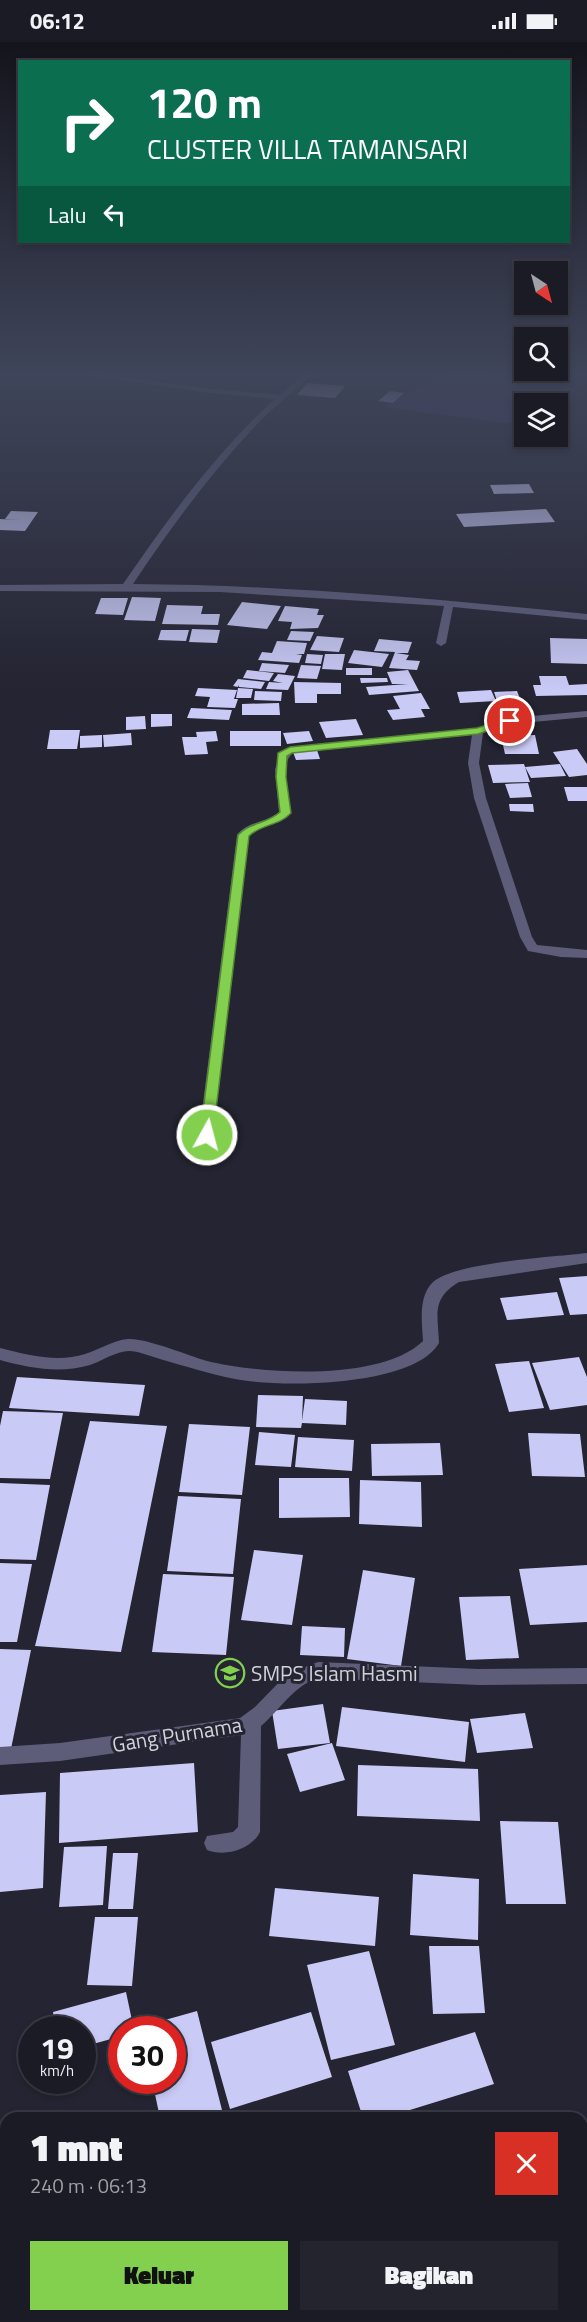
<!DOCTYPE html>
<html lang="id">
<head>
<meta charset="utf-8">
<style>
  body { margin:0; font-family:"Titillium Web",sans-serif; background:#24242e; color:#f1f3f6; height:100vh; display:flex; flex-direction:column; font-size:22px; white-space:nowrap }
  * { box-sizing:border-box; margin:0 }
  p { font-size:20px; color:#a0a1a7 }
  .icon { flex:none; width:33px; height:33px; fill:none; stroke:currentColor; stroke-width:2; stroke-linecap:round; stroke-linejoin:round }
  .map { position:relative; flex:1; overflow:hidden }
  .details { position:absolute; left:0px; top:2070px; width:588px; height:210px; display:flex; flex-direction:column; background:#1b1b26; border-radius:18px 18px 0 0; box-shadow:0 3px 9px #0003,0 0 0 2px #393943 }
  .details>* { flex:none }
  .guide { position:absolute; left:18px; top:18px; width:552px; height:183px; border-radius:0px; box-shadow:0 3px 9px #0003,0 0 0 2px #393943; background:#0b6e4f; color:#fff; overflow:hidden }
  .needle { width:39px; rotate:144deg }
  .controls { position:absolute; left:514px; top:219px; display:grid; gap:12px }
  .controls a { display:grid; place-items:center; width:54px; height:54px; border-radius:0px; background:#1b1b26; box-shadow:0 3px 9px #0003,0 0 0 2px #393943; font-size:30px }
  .speed { position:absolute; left:18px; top:1974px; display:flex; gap:12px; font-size:30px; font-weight:700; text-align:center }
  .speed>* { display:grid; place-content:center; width:78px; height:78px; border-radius:50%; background:#1b1b26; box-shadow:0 3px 9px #0003,0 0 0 2px #393943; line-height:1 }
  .speed small { font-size:15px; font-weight:400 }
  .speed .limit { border:9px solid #d22; background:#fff; color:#111 }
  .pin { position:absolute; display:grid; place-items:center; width:51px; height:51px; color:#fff; margin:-26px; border:3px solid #fff; border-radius:50%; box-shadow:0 2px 6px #0007 }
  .me { position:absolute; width:66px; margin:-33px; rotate:7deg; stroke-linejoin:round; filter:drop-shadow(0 0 4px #0008) }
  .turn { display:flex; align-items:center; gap:21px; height:126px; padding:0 30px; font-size:27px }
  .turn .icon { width:78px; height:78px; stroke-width:2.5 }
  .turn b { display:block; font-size:42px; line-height:51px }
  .then { display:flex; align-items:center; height:57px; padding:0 30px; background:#0003; gap:12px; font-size:22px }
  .round { display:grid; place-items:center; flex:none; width:63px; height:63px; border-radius:0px; background:#24242e }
  .summary { display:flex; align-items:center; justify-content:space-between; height:102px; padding:0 30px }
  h1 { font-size:36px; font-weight:800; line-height:45px }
  .button { display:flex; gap:12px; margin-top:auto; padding:12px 30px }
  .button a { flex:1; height:69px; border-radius:0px; background:#83d04e; color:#111; font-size:24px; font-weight:800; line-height:69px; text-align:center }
  .button a+a { background:#24242e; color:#f1f3f6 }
  .status { display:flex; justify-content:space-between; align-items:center; height:42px; padding:0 30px; background:#1b1b26; direction:ltr }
  .status svg { height:16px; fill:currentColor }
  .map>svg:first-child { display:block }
  .green { fill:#3b3867 }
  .building { fill:#cacaf6 }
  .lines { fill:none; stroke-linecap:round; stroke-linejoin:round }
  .minor { fill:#5d5d7a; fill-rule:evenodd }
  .route { fill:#83d04e; stroke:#558733; stroke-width:1.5 }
  .labels { text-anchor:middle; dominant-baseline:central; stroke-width:6; stroke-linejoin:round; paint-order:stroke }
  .near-poi-label { font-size:21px; fill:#d1d1da; stroke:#242432; text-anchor:start }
  .near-street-label { font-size:21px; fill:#d1d1da; stroke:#242432 }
</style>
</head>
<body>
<div class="status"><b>06:12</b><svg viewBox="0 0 49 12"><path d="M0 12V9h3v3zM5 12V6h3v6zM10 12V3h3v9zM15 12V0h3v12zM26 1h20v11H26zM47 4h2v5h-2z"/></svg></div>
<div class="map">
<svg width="587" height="2280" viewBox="0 0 587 2280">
  <rect width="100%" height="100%" fill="#242432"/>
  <!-- green -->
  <path class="green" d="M445,331L540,334L575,349L549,361L525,362V373L508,381L385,365Z"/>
  <!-- building -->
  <path class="building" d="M307,341L345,344L335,356L297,353Z
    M390,349L404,351L393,361L378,359Z
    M529,442L534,451L494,452L490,443Z
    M546,467L555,480L464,485L456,472Z
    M11,469L38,470L25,489L0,488V477L21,478L5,477Z
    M132,555L161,556L155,579L124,578Z
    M101,556H128L123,573L95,572Z
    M242,560L281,564L267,587L227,583Z
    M167,563L203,564L201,572H220L218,583L162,582Z
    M285,564L319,567L317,573H324L318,586L290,587L292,580L278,579Z
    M192,587L220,588L217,601L189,600Z
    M161,588H189L186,599L158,598Z
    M291,589L314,590L310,599L287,598Z
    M317,594L344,596L339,610L310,608Z
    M550,596L587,597V622L551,621Z
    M379,597L412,600L408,611H396L409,613L406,618L420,619L417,628L389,626L395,610L374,609Z
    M277,599L307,601L304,612H296L302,613L299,621L258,618L262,610L272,611Z
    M354,608L389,612L382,625L348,621Z
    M307,612L323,613L321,622L305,621Z
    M325,612H345L342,628L322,627Z
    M262,621L289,623L285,631L259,629Z
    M301,623L321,624L317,637L297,636Z
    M346,626H372V633H346Z
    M247,628L274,631L269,639L243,636Z
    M408,628L419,649L369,653L366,645L408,642H392L387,630Z
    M278,632L295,634L288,648L266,647L269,640L283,641L273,639Z
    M539,634H566L569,643L587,642V653L536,654L533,643H541Z
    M360,636H387L388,640L361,641Z
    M238,637L265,640L261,647L239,645V643L238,645L233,644Z
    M294,640L341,641V652H317V661H295Z
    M198,646L237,648L234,657H238L235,666L207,665L210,655L195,654Z
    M238,646L253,647L251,656H236Z
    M491,648L496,659L460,661L457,650Z
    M255,649L282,650L281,659L254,658Z
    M517,649L524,667L500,668L494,650Z
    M421,651L430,667H421L425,675L393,678L387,668L400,667L393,654Z
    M279,661L280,673H242V662Z
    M191,666L232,668L229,678L187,676Z
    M151,672H172V684L151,685Z
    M145,674L146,687L126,688V675Z
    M356,677L363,693L326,696L319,680Z
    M50,688H80L77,707H47Z
    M216,689L218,699L206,700L208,712L185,713L182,695H197L196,690Z
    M230,689H281V704H230Z
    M309,689L313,699L287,702L283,691Z
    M131,691L132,703L104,705L103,693Z
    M102,693V705L80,706V694Z
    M535,693L539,712H505L501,694Z
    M577,707L587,722V733L569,735L553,710Z
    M317,708L320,717L296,718L293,710Z
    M524,722L530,740L493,741L488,723Z
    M560,722L566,734L531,736L525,725Z
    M528,741L532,755L510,756L505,742Z
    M564,745H587V759H568Z
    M509,762H533L534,770L510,769Z
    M587,1234V1272L570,1273L559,1236Z
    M557,1250L564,1273L507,1278L500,1256Z
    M579,1315L587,1335V1363L550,1368L532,1321Z
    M529,1319L544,1366L509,1370L495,1322Z
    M17,1335L145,1343L139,1374L9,1366Z
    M258,1353L303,1354L302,1379L305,1357L347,1359L346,1383L302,1381L301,1386L256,1385Z
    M3,1369L63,1371L50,1437L0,1436V1384Z
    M90,1379L167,1384L121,1610L35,1604Z
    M189,1382L250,1385L242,1453L179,1450Z
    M259,1390L295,1393L291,1425L255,1423Z
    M528,1391L580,1392L585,1435L532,1434Z
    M298,1395L354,1398L352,1429L295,1425Z
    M440,1401L443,1433L372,1434L371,1402Z
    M279,1436H349L350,1475L279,1476Z
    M360,1438L421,1440L422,1485L359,1482Z
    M0,1441L50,1443L36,1518L0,1517Z
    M178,1454L241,1457L233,1532L167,1529Z
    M254,1508L303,1513L292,1583L241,1578Z
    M0,1521L32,1522L17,1600H0Z
    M587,1523V1580L530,1583L519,1527Z
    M363,1528L415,1536L401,1624L347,1617Z
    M163,1532L234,1535L226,1613L152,1610Z
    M510,1554L519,1616L466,1618L459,1555Z
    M302,1584L345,1586L344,1615L300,1613Z
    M0,1607L31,1608L11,1707H0Z
    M323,1662L330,1701L278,1707L272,1669Z
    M342,1665L469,1680L465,1720L336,1704Z
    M525,1671L533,1706L477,1711L470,1677Z
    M332,1701L345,1738L300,1750L287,1712Z
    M194,1721L198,1790L59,1801L60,1731Z
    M358,1723L478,1727L480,1779L357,1774Z
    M46,1750L43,1846L0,1850V1753Z
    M500,1779L558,1780L566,1862H506Z
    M107,1804L103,1863L59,1865L64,1805Z
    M113,1811H138L133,1867H108Z
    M413,1832L479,1837L478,1898L410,1893Z
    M275,1846L379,1855L375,1904L269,1894Z
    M95,1875H138L132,1944L87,1943Z
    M429,1904H479L485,1971L433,1972Z
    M369,1909L395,2003L331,2018L307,1923Z
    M126,1950L134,1988H122V1994L82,2005V1988H56L53,1970Z
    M197,1969L224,2076H160L152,2038H172V1988H141L140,1985Z
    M311,1970L332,2035L230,2067L211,2000Z
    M475,1990L494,2042L384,2076H363L348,2029Z
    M582,2192H587V2278L535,2280V2274H582Z
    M6,2210V2274H38L39,2280H0V2211Z"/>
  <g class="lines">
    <!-- minor -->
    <path class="minor" d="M91,331L203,346L280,353L305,331H313C297,348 278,361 261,378C213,428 171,485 133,542C285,543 436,557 587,572V578L453,565L446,601L441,604L436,601L444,564L220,550L0,549V543L123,542C168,477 216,410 275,357L203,350L94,334Z
      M587,669V675L511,682L483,691L479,721L486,756L532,895L537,903L587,908V916L561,915L528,909L520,895L474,756L468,721L472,693L293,711C278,723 290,754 291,771C279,784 261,782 249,794L213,1093L206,1098L201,1096L199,1093L237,793C248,779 266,781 279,770L275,727L281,710L290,705L477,686L510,676Z
      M587,1211V1221L459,1240C431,1257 438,1272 439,1301C414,1345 280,1346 235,1337C209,1332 185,1324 160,1317C150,1314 138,1309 129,1309C116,1309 102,1319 90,1323C59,1332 30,1326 0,1318V1306C27,1313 58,1321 85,1312C99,1308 113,1298 128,1297C146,1296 187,1313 207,1319C260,1332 381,1340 423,1299C422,1280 418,1256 432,1241C453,1220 555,1215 587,1211Z
      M318,1620L479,1627L587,1626V1642L479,1643L318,1636C293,1644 280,1668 261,1684L260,1790C251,1808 225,1815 207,1808L204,1801L207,1794L233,1790L238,1785L241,1693L60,1719L0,1723V1705L60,1701L240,1676L255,1665L287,1632Z"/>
  </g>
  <!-- sky -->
  <linearGradient id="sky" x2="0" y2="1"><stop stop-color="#14141c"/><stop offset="0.51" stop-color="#3f455a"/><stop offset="1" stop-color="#3f455a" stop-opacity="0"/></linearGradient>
  <rect width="587" height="650" fill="url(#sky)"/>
  <!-- route -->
  <path class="route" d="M510,676L515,679L513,681L478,692L292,711L287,714L286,735L291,771C279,784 261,782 249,794L213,1093L207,1097L202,1096L200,1093L238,793C250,780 267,782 280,770L276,735L278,711L290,705L477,686Z"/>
  <!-- icons -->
  <defs>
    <g id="school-ring" transform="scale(1.5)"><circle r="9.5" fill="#242432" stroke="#83d04e" stroke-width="1.5"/><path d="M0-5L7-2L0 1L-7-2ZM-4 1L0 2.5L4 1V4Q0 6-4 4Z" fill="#83d04e"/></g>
  </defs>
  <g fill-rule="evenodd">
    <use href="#school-ring" x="230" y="1631"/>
  </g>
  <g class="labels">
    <!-- near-poi labels -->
    <g class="near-poi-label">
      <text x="251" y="1631">SMPS Islam Hasmi</text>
    </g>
    <!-- near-street labels -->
    <g class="near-street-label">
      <text transform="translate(177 1692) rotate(-9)">Gang Purnama</text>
    </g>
  </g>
</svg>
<div class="controls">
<a><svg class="needle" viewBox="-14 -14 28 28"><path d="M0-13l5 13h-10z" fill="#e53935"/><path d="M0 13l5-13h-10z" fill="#a0a1a7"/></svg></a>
<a><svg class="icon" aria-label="search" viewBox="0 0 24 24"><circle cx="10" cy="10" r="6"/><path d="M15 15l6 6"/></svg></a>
<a><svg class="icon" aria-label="layers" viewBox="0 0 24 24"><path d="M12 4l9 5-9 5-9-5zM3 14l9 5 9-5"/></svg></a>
</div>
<div class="speed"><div>19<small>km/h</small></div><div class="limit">30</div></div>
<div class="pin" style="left:510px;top:679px;background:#d93025"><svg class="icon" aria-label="arrive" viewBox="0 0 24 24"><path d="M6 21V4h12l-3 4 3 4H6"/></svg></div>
<svg class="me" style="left:207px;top:1093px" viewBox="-20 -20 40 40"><circle r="17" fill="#83d04e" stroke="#fff" stroke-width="3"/><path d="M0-11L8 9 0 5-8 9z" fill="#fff"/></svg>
<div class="guide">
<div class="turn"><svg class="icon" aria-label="right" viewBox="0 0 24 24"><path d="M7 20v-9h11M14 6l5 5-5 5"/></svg><div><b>120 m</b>CLUSTER VILLA TAMANSARI</div></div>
<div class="then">Lalu<svg class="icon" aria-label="left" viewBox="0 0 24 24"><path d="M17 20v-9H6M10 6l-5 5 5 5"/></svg></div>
</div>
<section class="details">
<div class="summary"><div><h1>1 mnt</h1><p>240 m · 06:13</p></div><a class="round" style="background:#d93025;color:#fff"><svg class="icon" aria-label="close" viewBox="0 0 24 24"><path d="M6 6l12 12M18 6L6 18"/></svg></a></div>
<div class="button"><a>Keluar</a><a>Bagikan</a></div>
</section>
</div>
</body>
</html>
